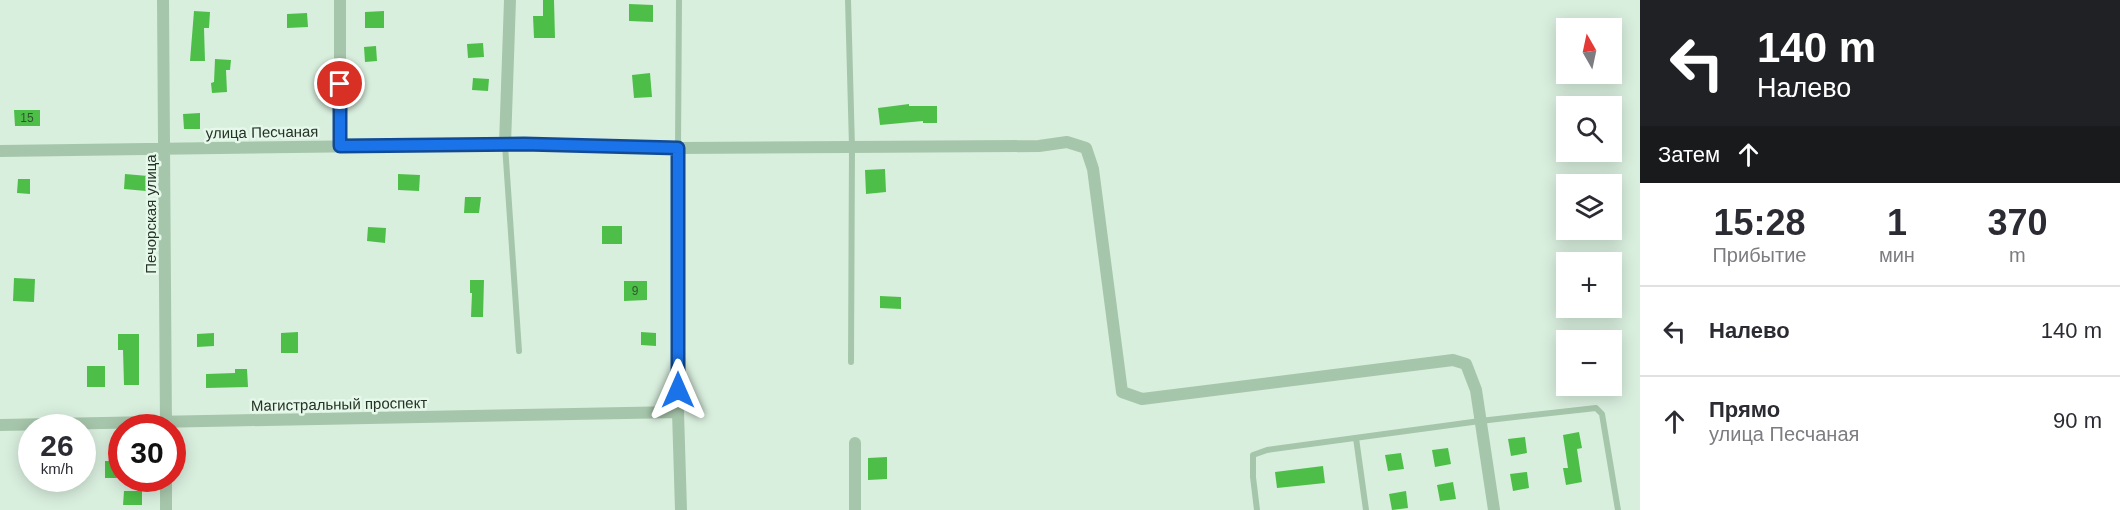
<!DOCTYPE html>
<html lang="ru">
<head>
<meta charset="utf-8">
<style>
  body { margin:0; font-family:Arial,sans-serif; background:#f7f7f7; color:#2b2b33; height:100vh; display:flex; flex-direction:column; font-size:22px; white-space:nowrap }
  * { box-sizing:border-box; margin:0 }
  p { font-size:20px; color:#7c7c81 }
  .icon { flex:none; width:33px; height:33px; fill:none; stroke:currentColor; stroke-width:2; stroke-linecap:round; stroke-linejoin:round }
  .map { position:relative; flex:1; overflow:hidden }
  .details { display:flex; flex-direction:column; background:#fff; width:480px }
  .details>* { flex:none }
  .guide { background:#202124; color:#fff; overflow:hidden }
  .needle { width:39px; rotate:351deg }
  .buttons { position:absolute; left:1556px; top:18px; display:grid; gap:12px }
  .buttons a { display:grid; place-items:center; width:66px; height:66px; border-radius:0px; background:#fff; box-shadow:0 3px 15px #0003; font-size:30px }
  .speed { position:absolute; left:18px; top:414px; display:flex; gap:12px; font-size:30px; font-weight:700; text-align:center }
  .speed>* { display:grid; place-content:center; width:78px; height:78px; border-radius:50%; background:#fff; box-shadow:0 3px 15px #0003; line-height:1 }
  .speed small { font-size:15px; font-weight:400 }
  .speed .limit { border:9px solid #d22; background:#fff; color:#111 }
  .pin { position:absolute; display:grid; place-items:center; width:51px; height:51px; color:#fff; margin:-26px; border:3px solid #fff; border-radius:50%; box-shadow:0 2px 6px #0007 }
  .me { position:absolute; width:66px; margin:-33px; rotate:0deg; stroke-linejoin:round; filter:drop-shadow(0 0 4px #0008) }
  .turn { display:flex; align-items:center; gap:21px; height:126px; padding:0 18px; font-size:27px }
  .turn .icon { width:78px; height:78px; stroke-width:2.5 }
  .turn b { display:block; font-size:42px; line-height:51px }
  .then { display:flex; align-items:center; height:57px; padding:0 18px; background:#0003; gap:12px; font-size:22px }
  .eta { display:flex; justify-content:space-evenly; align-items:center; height:102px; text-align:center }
  .eta b { font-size:36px; font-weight:700; line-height:42px }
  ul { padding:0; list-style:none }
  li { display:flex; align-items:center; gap:18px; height:90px; padding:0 18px; border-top:2px solid #e1e1e2 }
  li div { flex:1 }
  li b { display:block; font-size:22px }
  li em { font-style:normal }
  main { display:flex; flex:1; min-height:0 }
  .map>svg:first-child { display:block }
  .building { fill:#4dbf48 }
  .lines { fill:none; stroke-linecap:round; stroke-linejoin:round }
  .service { stroke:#a6c6ab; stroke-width:6 }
  .minor { stroke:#a6c6ab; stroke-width:12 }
  .route-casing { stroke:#114b97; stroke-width:15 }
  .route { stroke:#1a73e8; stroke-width:10 }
  .labels { text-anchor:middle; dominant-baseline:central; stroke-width:5; stroke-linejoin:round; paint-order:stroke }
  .number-label { font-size:12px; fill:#30562f }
  .street-label { font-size:15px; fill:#263327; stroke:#e5f8ea }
</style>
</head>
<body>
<main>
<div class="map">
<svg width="1640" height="510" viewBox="0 0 1640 510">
  <rect width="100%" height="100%" fill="#d9efde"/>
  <!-- building -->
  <path class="building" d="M543,0H554L555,38H534L533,16H543Z
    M629,4L653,5V22L629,21Z
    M194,11L210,12L209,28H204L205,61H190Z
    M384,11V28H365V12Z
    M307,13L308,27L287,28V14Z
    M483,43L484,57L468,58L467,44Z
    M376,46L377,61L365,62L364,47Z
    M215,59L231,60L230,70H226L227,92L212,93L211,83L214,82Z
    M650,73L652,97L634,98L632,75Z
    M473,78L489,79L488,91L472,90Z
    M909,104V106H937V123H923V121L880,125L878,108Z
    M14,110H40V126H15Z
    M200,113V129H184L183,114Z
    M885,169L886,192L866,194L865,170Z
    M125,174L148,176L146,191L124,189Z
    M398,174L420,175L419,191L398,190Z
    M18,179H30V194L17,193Z
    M465,197H481L479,213H464Z
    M602,226H622V244H602Z
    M368,227L386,228L385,243L367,241Z
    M14,278L35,279L34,302L13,301Z
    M470,280H484L483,317H471L472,293H470Z
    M624,281H647V300L624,301Z
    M880,296L901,297V309L880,308Z
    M298,332V353H281V333Z
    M641,332L656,333V346L641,345Z
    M214,333V346L197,347V334Z
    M118,334H139V385H124L123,350H118Z
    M87,366H105V387H87Z
    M235,369H247L248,387L206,388V374L235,373Z
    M1579,432L1582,448L1577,449L1582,482L1566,485L1563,468H1568L1563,435Z
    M1525,437L1527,453L1511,456L1508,439Z
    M1448,448L1451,464L1435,467L1432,450Z
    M1401,453L1404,469L1388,471L1385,455Z
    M887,457V479L868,480V458Z
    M105,461H122V478H105Z
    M1323,466L1325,483L1277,488L1275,472Z
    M1527,472L1529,488L1513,491L1510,474Z
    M1453,482L1456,499L1440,501L1437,485Z
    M124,491H142V505H123Z
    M1406,491L1408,508L1392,510L1389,494Z"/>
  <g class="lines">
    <!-- service -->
    <path class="service" d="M848,0L852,147L851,362
      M505,145L519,351
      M678,148L679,0
      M1356,438L1366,510
      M1257,510L1253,477V455L1267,450L1480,421L1596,408L1602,414L1618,510"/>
    <!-- minor -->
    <path class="minor" d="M163,0L166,428
      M505,144L510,0
      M340,146V0
      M678,148V412L681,510
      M0,151L523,144L678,148L1039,146L1067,142L1086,148L1093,169L1122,392L1142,399L1453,360L1466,364L1476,390L1494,510
      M0,425L678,412
      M166,478V510
      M855,510V443"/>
  </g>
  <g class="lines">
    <!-- route casing -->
    <g class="route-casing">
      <path id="route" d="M340,84V146L524,144L678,148V390"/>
    </g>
    <!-- route -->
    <use href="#route" class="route"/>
  </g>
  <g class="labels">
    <!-- number labels -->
    <g class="number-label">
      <text x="27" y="118">15</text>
      <text x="635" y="291">9</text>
    </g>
    <!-- street labels -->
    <g class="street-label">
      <text transform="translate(262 132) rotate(-1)">улица Песчаная</text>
      <text transform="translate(150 214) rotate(-90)">Печорская улица</text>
      <text transform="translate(339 404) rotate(-1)">Магистральный проспект</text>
    </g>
  </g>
</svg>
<div class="buttons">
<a><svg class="needle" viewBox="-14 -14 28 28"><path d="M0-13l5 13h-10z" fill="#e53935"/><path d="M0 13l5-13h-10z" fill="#7c7c81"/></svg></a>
<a><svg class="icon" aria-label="search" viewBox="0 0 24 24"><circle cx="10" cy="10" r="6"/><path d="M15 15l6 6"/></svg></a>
<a><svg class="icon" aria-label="layers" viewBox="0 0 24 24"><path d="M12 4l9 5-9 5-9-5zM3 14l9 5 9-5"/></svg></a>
<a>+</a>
<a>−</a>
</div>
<div class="speed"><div>26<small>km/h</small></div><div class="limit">30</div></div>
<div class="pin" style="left:340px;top:84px;background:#d93025"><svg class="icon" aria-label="arrive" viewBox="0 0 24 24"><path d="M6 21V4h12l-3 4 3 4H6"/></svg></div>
<svg class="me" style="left:678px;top:390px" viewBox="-20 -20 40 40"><path d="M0-17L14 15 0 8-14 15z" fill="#1a73e8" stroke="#fff" stroke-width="4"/></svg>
</div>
<section class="details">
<div class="guide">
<div class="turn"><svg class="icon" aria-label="left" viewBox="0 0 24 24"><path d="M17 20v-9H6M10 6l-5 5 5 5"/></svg><div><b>140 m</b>Налево</div></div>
<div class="then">Затем<svg class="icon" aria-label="ahead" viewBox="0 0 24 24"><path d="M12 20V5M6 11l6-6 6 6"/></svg></div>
</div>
<div class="eta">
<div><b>15:28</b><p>Прибытие</p></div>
<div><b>1</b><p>мин</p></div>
<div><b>370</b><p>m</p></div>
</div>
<ul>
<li><svg class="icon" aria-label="left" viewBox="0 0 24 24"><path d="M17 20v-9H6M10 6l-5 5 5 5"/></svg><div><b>Налево</b></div><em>140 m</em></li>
<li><svg class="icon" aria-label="ahead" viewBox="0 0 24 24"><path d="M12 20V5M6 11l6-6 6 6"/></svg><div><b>Прямо</b><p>улица Песчаная</p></div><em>90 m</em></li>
</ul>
</section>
</main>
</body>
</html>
